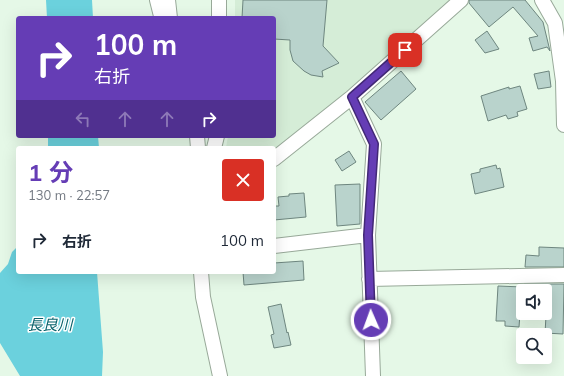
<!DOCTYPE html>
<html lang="ja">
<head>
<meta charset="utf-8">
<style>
  body { margin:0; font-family:Mulish,"Noto Sans JP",sans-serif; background:#f6f6f7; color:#1f2937; height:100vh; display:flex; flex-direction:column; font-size:15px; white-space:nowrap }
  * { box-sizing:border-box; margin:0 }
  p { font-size:13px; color:#747a83 }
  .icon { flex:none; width:22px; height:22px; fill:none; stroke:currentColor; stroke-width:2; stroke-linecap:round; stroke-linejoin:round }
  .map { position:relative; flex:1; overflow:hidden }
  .details { position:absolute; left:16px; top:146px; width:260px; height:128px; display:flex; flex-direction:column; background:#fff; border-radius:4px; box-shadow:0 4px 16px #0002 }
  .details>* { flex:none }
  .banner { position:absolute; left:16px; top:16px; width:260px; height:122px; border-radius:4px; box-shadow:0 4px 16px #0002; background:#653db5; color:#fff; overflow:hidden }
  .buttons { position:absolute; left:516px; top:284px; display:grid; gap:8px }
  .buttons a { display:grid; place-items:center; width:36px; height:36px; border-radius:4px; background:#fff; box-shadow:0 4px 16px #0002; font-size:20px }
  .pin { position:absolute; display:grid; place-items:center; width:34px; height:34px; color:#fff; margin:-17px; border-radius:8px; box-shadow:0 2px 6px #0006 }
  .me { position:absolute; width:44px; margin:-22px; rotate:358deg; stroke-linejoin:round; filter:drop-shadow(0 0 3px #0008) }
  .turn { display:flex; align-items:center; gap:14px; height:84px; padding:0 12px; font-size:18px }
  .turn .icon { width:52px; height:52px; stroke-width:2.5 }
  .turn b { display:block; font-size:28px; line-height:34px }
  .lanes { display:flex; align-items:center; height:38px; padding:0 12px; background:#0003; justify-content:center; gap:20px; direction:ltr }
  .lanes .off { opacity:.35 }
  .round { display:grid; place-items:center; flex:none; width:42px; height:42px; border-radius:4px; background:#f6f6f7 }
  .head { display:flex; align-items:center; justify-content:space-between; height:68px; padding:0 12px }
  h1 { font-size:24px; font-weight:700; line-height:30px; color:#653db5 }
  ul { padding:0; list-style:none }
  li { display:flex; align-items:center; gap:12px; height:52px; padding:0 12px }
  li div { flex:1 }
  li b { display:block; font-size:15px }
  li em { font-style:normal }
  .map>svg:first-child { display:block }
  .built { fill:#d5edd7 }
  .water { fill:#6bd1dd }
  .building { fill:#b9d3cc; stroke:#6e867f }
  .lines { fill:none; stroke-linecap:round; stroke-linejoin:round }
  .minor-casing { stroke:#98a999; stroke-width:16 }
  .minor { stroke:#fff; stroke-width:14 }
  .route-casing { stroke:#422876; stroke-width:10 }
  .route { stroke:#653db5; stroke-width:7 }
  .labels { text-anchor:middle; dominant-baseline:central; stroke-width:3; stroke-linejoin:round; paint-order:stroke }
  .water-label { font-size:15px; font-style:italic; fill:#09636c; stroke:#fff }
</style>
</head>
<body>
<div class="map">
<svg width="564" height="376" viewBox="0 0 564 376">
  <rect width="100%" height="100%" fill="#e5f8e7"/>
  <!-- built -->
  <path class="built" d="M235,0H452L299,133L274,150V148H226L228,136H274V18H235Z"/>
  <!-- water -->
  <path class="water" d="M46,0H92L93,18H47Z
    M48,136H98L99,148H48Z
    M18,246V272H97L103,352L102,376H20L0,343V273L8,264L12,252Z"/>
  <!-- building -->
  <path class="building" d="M243,0H327L323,46L339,63L322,71L323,77L311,75L304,71L293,61L290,50V40L274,39V18H242Z
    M469,0H525L543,22L550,51L547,47L533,51L529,38L538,36L513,7L489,27L469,3Z
    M487,31L499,49L485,53L475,40Z
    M401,71L416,89L381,120L365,102Z
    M549,71L551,87L538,89L534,74Z
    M520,86L527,109L517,112L518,116L508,119L506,115L488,121L481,96L509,87V89Z
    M349,151L356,162L342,171L335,160Z
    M496,165L497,169L500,168L504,187L475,194L471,174L480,172V169Z
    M360,184V224L337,226L335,185Z
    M304,193L306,217L274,220V206H279L278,197L289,196V194Z
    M539,247L564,248V267H525L526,255L539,256Z
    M303,261L304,280L244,285L243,272H274V263Z
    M524,284H564L563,334L545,333L546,316H545V291H524Z
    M498,286L523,287V314H520L519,327L505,326V321H496Z
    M281,304L287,333L288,332L291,345L274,348L271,335L274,334L268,307Z"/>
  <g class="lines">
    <!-- minor casing -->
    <g class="minor-casing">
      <path id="minor" d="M157,0L161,16L162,18
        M168,0L170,18
        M219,0V18
        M542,0L555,23L563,81L564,125
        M352,97L374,144L368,235L373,376
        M197,136L198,148
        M214,148L217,136
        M274,159L352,97L461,0
        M274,246L368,235
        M201,272L203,297L220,376
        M369,279L564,275"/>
    </g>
    <!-- minor -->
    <use href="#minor" class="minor"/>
  </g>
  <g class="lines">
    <!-- route casing -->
    <g class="route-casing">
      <path id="route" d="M371,320L368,235L374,144L352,97L405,50"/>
    </g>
    <!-- route -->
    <use href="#route" class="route"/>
  </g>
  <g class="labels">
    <!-- water labels -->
    <g class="water-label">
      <text x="50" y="324">長良川</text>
    </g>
  </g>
</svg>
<div class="buttons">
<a><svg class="icon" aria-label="sound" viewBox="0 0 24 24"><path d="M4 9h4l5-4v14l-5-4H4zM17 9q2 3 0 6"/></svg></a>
<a><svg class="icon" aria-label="search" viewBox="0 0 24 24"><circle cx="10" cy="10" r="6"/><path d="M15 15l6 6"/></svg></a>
</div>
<div class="pin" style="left:405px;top:50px;background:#d93025"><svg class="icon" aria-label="arrive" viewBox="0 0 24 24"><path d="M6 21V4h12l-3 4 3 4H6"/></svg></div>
<svg class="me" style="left:371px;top:320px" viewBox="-20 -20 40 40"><circle r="17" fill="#653db5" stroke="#fff" stroke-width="3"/><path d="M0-11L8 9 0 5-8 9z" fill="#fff"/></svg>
<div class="banner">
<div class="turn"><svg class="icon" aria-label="right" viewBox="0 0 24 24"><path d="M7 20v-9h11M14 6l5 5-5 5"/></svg><div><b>100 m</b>右折</div></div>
<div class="lanes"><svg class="icon off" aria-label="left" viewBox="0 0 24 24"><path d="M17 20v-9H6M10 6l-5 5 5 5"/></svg><svg class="icon off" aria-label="ahead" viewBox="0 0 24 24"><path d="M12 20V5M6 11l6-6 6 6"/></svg><svg class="icon off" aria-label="ahead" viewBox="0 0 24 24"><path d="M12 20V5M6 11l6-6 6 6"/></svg><svg class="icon" aria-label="right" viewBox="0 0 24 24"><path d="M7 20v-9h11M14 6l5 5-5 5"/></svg></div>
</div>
<section class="details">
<div class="head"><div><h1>1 分</h1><p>130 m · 22:57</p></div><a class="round" style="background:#d93025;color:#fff"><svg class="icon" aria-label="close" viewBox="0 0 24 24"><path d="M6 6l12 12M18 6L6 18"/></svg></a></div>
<ul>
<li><svg class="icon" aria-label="right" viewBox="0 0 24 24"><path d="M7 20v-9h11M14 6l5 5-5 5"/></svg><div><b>右折</b></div><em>100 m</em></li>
</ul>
</section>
</div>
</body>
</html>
